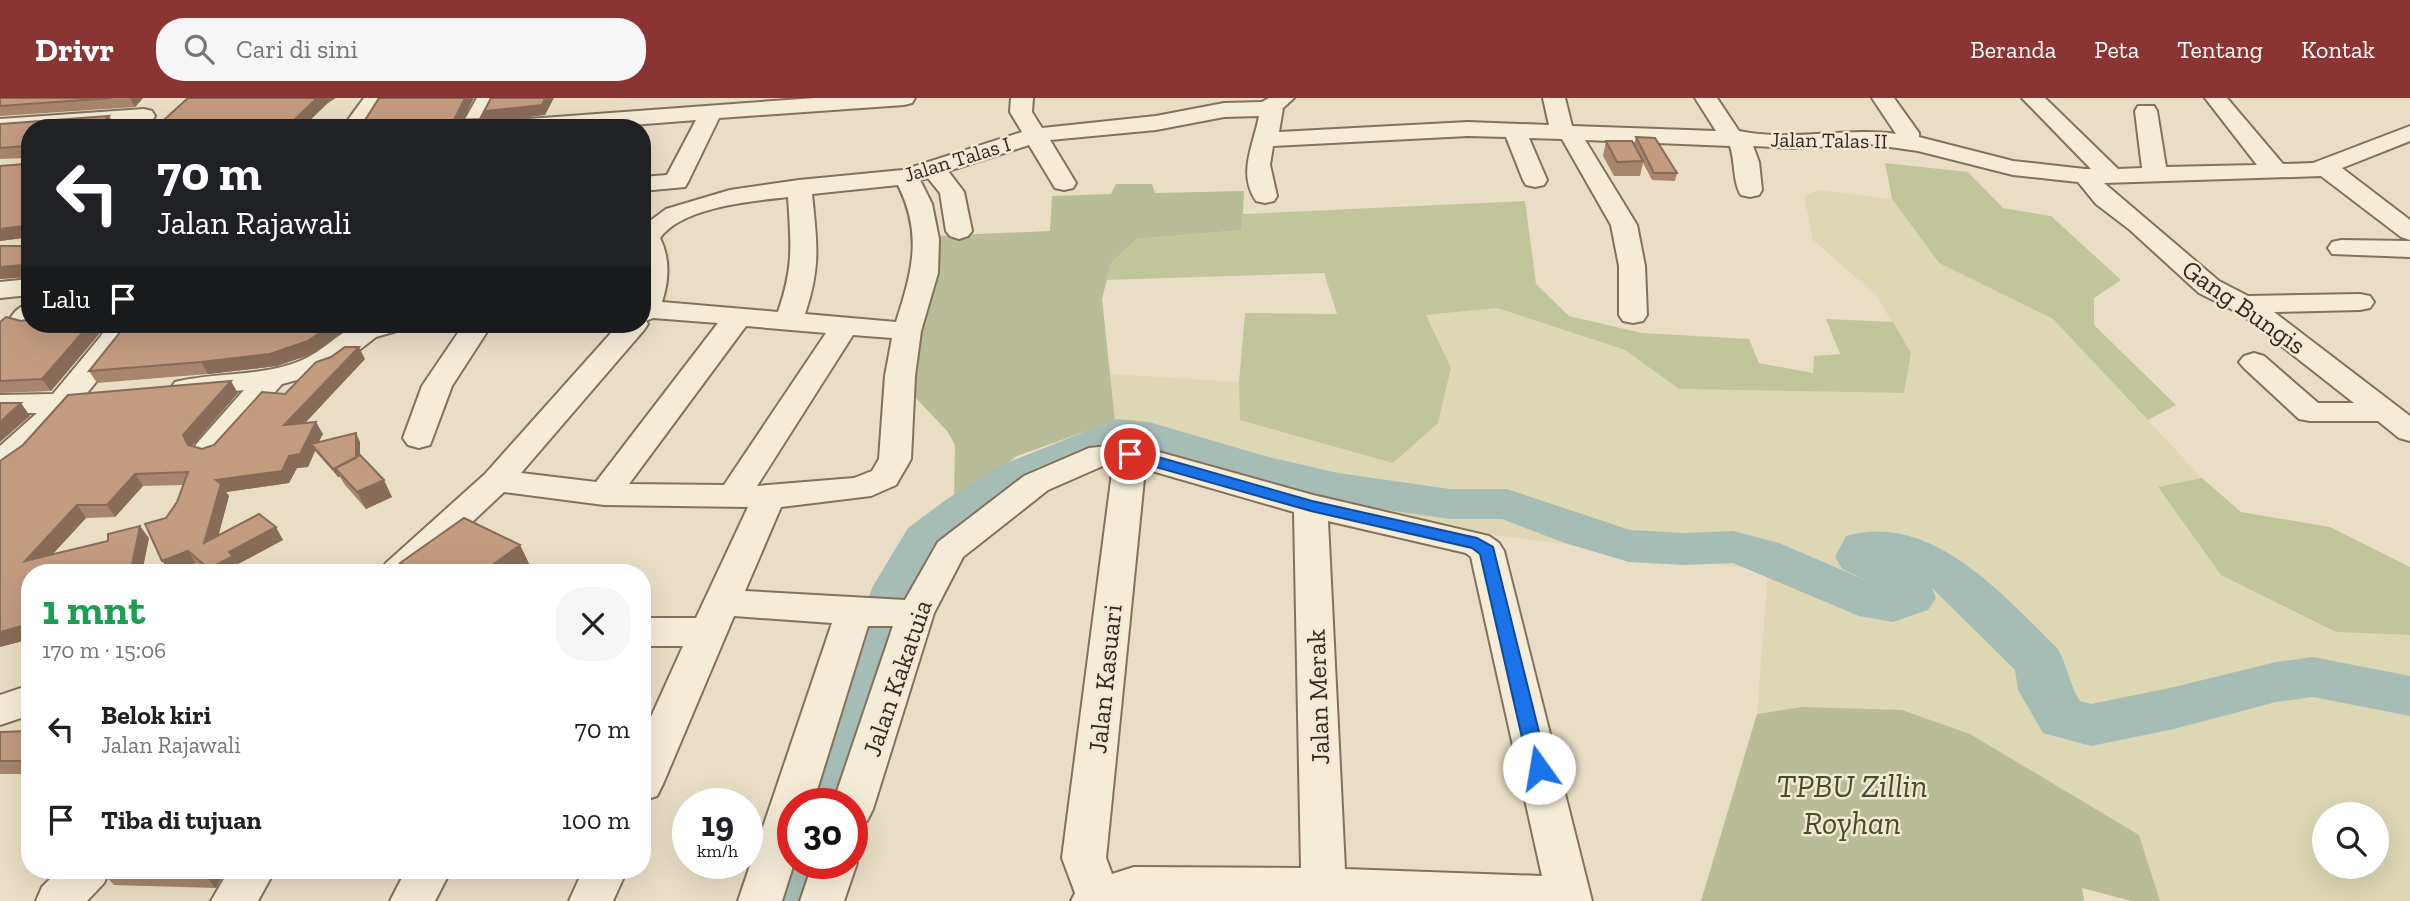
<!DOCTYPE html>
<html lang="id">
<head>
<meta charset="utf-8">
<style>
  body { margin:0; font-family:"Zilla Slab",serif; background:#f6f6f6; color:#202124; height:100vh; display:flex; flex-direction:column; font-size:26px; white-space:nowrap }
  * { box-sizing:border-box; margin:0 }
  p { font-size:23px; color:#757577 }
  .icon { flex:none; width:38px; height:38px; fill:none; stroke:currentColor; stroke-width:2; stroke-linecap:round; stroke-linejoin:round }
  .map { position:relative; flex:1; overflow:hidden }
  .panel { position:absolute; left:21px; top:466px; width:630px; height:315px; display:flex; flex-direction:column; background:#fff; border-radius:28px; box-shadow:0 7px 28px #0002 }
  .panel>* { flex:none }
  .hud { position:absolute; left:21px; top:21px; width:630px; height:214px; border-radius:28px; box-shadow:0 7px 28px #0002; background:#202124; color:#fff; overflow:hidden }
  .fabs { position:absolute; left:2312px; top:704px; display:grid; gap:14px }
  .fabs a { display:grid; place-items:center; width:77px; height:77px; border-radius:50%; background:#fff; box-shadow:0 7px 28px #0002; font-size:35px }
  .speed { position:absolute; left:672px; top:690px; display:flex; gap:14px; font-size:35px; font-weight:700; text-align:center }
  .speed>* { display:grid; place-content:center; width:91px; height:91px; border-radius:50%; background:#fff; box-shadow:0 7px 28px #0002; line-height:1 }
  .speed small { font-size:18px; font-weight:400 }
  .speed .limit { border:10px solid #d22; background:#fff; color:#111 }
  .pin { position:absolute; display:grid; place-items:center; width:60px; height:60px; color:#fff; margin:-30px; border:4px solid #fff; border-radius:50%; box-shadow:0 2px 7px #0007 }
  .me { position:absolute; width:77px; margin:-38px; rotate:347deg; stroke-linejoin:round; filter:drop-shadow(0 0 5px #0008) }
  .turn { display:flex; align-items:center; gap:24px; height:147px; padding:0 21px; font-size:32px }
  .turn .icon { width:91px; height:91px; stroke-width:2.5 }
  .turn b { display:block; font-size:49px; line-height:60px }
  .then { display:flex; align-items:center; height:66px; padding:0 21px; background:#0003; gap:14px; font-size:26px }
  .round { display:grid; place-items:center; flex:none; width:74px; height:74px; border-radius:28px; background:#f6f6f6 }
  .overview { display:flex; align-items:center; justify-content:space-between; height:119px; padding:0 21px }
  h1 { font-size:42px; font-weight:700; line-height:52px; color:#1e9e55 }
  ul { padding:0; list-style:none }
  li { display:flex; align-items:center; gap:21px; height:91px; padding:0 21px }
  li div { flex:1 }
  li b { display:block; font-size:26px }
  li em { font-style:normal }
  header { display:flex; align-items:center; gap:42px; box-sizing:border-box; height:98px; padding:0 35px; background:#8b3434; color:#fff }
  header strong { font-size:33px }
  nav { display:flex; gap:38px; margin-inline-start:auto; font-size:24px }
  .search { width:490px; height:63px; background:#f6f6f6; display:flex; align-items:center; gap:18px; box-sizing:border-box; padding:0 24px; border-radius:28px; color:#757577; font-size:26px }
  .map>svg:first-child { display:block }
  .farmland { fill:#ded7b4; fill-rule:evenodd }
  .green { fill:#c1c69a }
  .cemetery { fill:#b8bc99 }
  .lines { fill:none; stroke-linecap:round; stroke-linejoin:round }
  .river { fill:#a6bdb6; fill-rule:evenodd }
  .minor-casing { stroke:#82715d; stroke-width:4 }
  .minor { fill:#f5ecd8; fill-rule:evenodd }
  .wall { fill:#a8856d }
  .shaded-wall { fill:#886c59 }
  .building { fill:#c39b7f; stroke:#886c59; stroke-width:2 }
  .route { fill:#1a73e8; stroke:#114b97; stroke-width:2 }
  .labels { text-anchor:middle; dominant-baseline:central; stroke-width:5; stroke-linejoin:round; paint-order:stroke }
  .far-street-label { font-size:21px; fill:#342920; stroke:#f2e9d4 }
  .street-label { font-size:26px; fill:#342920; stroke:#f2e9d4 }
  .near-park-label { font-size:32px; font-style:italic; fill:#454e28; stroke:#f2e9d4 }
</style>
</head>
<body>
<header>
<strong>Drivr</strong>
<div class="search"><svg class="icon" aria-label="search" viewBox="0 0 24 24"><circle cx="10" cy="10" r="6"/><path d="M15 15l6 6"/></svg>Cari di sini</div>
<nav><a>Beranda</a><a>Peta</a><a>Tentang</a><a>Kontak</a></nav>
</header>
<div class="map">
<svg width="2410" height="803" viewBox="0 0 2410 803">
  <rect width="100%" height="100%" fill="#e9dec5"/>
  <!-- farmland -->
  <path class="farmland" d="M1819,92L1892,101L1939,165L2053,221L2202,380L2158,390L2336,534L2410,537V803H2160L2139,737L1802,609L1757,616L1768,473L1412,426L1142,357L1115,323L1110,276L1239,284L1241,322L1438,325L1451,270L1426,217L1497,210L1625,252L1679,291L1904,295L1910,255L1876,197L1813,142L1804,98ZM2324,716H2376V768H2324Z"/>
  <!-- green -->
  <path class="green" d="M1885,65L1968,74L2003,110L2051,118L2121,182L2094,200V227L2176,307L2148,322L2053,221L1939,165L1892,101Z
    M1525,103L1536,186L1569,218L1642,235L1749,241L1759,265L1813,275L1814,258L1840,256L1826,221L1893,224L1911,255L1904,295L1679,291L1625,252L1497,210L1426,217L1451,270L1438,325L1393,365L1240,322L1239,284L1245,215L1337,216L1324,175L1107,182L1111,165L1137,141L1242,132L1243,116Z
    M2202,380L2241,414L2330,429L2410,469V537L2336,534L2221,477L2158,389Z"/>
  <!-- cemetery -->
  <path class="cemetery" d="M1116,86H1152L1155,95L1244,93L1242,132L1137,141L1111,165L1102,201L1115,323L1017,358L954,404L955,347L947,333L914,298L915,280L910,270L933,138L1050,133L1052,98L1111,96Z
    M1802,609L1902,612L1970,636L2139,737L2160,803H2131L2082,790L2084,803H1701L1757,616Z"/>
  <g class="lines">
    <!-- river -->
    <path class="river" d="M1117,321L1149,324L1265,358L1338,375L1450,391H1507L1630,432L1685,435L1733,433L1779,445L1870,484L1842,471L1835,459L1846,438C1932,413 2004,498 2058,551C2068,569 2069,586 2080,603L2091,606L2174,589L2276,564L2313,559L2410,578V618L2313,599L2276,604L2174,631L2091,648L2043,635L2018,592L2015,572L1932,490L1936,500L1928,512L1893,524L1859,518L1733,465L1685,467L1629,464L1565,445L1502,421H1450L1338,405L1240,380L1145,350L1122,348L1036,386L979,423L942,452L921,488L894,564L852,705H794L842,564L873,488L908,430L947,401L1004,366Z
      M793,743V765H834L822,803H760L783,747Z"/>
    <!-- minor casing -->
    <g class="minor-casing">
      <path id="minor" d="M364,0H386L365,30H342Z
        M477,0H499L482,30H460Z
        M815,0H915L912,5L904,7L719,20L688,84L685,89L642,93V79L667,77L696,22L594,30H489L492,25L500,23Z
        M1011,0H1033L1032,14L1042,30L1156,18L1224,5L1262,4L1269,0H1294L1283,10L1279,34L1468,24L1549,27L1543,0H1565L1572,28L1716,33L1695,0H1717L1739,33C1790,44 1845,29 1896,36L1872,0H1894L1919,35V39L2013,63L2085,71H2091L2022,0H2045L2118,71L2142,70L2135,13L2138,8H2154L2157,13L2166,69L2257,67L2205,0H2227L2283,66L2313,65L2410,28V43L2342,70L2410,122V142L2401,139L2321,78L2104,85L2219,183L2248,198L2360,196L2370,198L2374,204L2370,210L2360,212L2274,214L2410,318V343L2399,340L2378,323H2310L2299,321L2244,270L2239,264L2244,258L2254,255L2264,258L2318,305H2354L2241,216L2199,195L2130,132L2096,106L2078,84L2013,77L1918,53L1869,46L1793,50L1753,48L1759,64L1762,92L1759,97L1750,99L1741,97C1733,85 1735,63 1730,48L1585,42L1637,127L1645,168L1647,217L1643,223L1633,225L1623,223L1619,217V168L1611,127L1562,41L1529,40L1547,82L1544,87L1535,89L1526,87L1523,82L1506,39L1468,38L1273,48L1270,67L1277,98L1274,103L1265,105L1256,103C1237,75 1254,46 1259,18L1224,19L1156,32L1050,42L1076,85L1073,90L1064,92L1055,90L1029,47L948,73L964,94L972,133L968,138L959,141L950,138L946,133L940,95L928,80L920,82L932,106L939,141L938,175L921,233L915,278L911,361L896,387L871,398L781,409L745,493L905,502L938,444L1024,378L1089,350L1130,346L1313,397L1489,438L1499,445L1504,453L1592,803H1071L1075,795L1062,760L1113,367H1105L1048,392L963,459L934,515L873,711L867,723L852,728V705H833L893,528H868L813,705H793L794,765L782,803H738L832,525L734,518L663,686L657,698L642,703V639L683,548H642V520H696L748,409L604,407L504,394L419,474H380L386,465L485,376L619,226H642V129L666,111L730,92L799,82L903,72L1022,34L1010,14ZM898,87C923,137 912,174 896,224L805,216C821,168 817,145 812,96ZM788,99C791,146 794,168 778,214L662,204C669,183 670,160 660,140C682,109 752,103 788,99ZM653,220L718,225L596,384L521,375L644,232L648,226L646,223ZM746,228L826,235L724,387L629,386ZM853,237L892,240L885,278L879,361L872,373L854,380L757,388ZM1145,371L1294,414L1301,770L1134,769L1112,776L1106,760ZM1328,423L1466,455L1471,459L1542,778L1345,771Z
        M144,11L152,13L155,18L152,23L72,30H30V33L0,35V21Z
        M2341,142L2410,143V159L2332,156L2328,150L2332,144Z
        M30,181V197L0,200V184Z
        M30,206V226H43L40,230L30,232L13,228L9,222C15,213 19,208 30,206Z
        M104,226H132L134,229C118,261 33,368 0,376V348L37,315H0V297L53,296L101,238L106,229Z
        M360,226H404L400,232L376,239L345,263L319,276L282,286L220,358L209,361L198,358L193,351L198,344L244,292L186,299L175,296L171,290L175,284C216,274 261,279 300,263C322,254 339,234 360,226Z
        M464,226H492L452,288L430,347L419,350L408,347L403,340L422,288Z
        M30,587V617L0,627V597Z
        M852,755L857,765L844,803H800L813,765H852Z
        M59,772H110L104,785L87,803H36L42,789Z
        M229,772H275L258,803H211Z
        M406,772H451L435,803H390Z
        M583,772H627L613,803H569Z"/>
    </g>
    <!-- minor -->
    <use href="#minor" class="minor"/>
  </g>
  <!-- wall -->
  <path class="wall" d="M0,0H143L135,9L0,18Z
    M109,18L115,29L114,30H30V182L28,179L0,181V148H24V140L0,143V68L25,66V60L0,61V26Z
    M1636,39L1677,75L1675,83L1652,82L1643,65L1640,78H1614L1603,58L1606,43L1634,47Z
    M21,223L99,236L51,293L0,295V224Z
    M342,234L315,255L277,268L208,276L97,285L89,273L118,237Z
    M365,261L305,325L323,336L318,345L360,344V357L392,399L366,411L345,387L340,379H338L315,353L308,369L297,370L289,385L226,394L229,398L218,438L283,442L238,466L241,471L235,474H207L196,465L174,474H170L166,420L177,404L183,387L143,388L115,419L86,420L53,456L149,440L142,474H30V541L0,549V363L238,295L192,348L202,351L214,347L285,296Z
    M520,447L532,472L529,474H405L400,465Z
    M30,633V676H0V634Z
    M100,772H226L216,790L114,787Z"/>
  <!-- shaded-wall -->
  <path class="shaded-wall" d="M130,0H143L135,9Z
    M317,0H336L328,5L302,30H286Z
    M465,0H474L459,30L454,22Z
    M545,0H554L545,17L490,24L487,30L482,20L486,13Z
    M109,18L115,29L114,30H98Z
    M515,22L518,30H512Z
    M24,128L30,139L0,143V131Z
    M22,167L28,179L0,181V169Z
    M90,226H103L99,236L51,293L42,281Z
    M332,226H338L342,234L315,255L277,268L208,276L201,264Z
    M359,249L365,261L291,340L284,327Z
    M231,283L238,295L191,349L188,347L183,337Z
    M21,305L30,318L0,344V324Z
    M316,324L323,336L315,351L311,346L315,353L308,369L297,370L289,385L226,394L229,398L213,458L204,445L216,382Z
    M356,335L360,344V376L335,370L340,379H338L333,371Z
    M135,376L143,388L115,419L107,407Z
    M384,382L392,399L366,411L357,394Z
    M77,407L86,420L36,474L25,463Z
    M140,428L149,440L142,474H118L119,470Z
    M276,429L283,442L238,466L241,471L235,474H211L209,471L229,454Z
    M520,447L532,472L529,474H483Z
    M188,453L196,465L174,474H170L162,463Z
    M30,526V541L0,549V534Z
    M200,772H226L216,790Z"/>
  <!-- building -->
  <path class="building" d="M0,0H111L0,8Z
    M188,0H317L286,30H155Z
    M379,0H465L454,22L480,21L491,0H545L542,7L486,13L482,20L485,22H515L512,30H360Z
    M109,18L98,30H30V174H25L22,167L0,169V148H24V128L0,131V68L25,66V48L0,50V26Z
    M1636,39L1655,40L1677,75H1654Z
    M1606,43H1632L1643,63L1617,64Z
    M30,198V213L25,212V202Z
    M6,219L21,223L30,221V226H90L42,281L0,283V224Z
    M125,226H332L308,243L270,256L201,264L89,273L118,237Z
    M345,249H359L284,327L316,324L300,356L289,358L282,373L216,382L221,386L204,445L259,416L276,429L229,454L233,458L209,471L188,453L162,463L145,426L166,420L177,404L188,374L135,376L107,407H77L25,463L108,443V436L140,428L132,467L119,470L118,474H30V526L0,534V363L23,347L68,297L231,283L183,337L188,347L202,351L214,347L262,294L285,296L316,264L331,259Z
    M0,305H21L0,324Z
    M356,335V360L336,370L333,371L311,346Z
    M360,357L384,382L357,394L335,370Z
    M464,420L520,447L483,474H418L400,465Z
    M30,633V663H0V634Z"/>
  <!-- route -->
  <path class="route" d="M1130,351L1312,403L1477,440L1493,449L1548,670L1546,675L1539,678L1532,675L1529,670L1480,456L1472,450L1311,413L1124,360L1122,356Z"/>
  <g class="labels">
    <!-- far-street labels -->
    <g class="far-street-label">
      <text transform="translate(1829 42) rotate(1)">Jalan Talas II</text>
      <text transform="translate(957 61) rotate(-17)">Jalan Talas I</text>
    </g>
    <!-- street labels -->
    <g class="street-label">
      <text transform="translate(2244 209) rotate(35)">Gang Bungis</text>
      <text transform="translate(897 580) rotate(-71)">Jalan Kakatuia</text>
      <text transform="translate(1105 581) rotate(-84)">Jalan Kasuari</text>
      <text transform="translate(1318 599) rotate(-92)">Jalan Merak</text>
    </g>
    <!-- near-park labels -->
    <g class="near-park-label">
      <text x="1852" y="688">TPBU Zillin<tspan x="1852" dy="37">Royhan</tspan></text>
    </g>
  </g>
</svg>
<div class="fabs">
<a><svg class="icon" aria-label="search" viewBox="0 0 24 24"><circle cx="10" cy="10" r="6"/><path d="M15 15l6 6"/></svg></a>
</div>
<div class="speed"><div>19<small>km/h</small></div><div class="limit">30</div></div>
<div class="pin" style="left:1130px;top:356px;background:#d93025"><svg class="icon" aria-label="arrive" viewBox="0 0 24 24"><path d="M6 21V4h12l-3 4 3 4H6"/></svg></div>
<svg class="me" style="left:1539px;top:670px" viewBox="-20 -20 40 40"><circle r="19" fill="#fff"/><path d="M0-13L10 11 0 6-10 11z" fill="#1a73e8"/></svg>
<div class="hud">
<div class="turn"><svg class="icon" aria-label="left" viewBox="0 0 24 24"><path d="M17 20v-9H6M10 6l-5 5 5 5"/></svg><div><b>70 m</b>Jalan Rajawali</div></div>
<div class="then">Lalu<svg class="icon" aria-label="arrive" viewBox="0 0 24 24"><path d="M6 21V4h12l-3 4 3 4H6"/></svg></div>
</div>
<section class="panel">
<div class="overview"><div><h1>1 mnt</h1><p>170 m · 15:06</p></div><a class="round"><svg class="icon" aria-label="close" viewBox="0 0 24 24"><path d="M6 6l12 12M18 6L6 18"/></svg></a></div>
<ul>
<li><svg class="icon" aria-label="left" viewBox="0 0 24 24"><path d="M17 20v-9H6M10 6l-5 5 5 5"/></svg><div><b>Belok kiri</b><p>Jalan Rajawali</p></div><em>70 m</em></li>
<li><svg class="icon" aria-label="arrive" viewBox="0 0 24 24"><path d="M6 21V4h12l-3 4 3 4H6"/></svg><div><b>Tiba di tujuan</b></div><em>100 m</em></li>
</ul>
</section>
</div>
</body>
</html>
